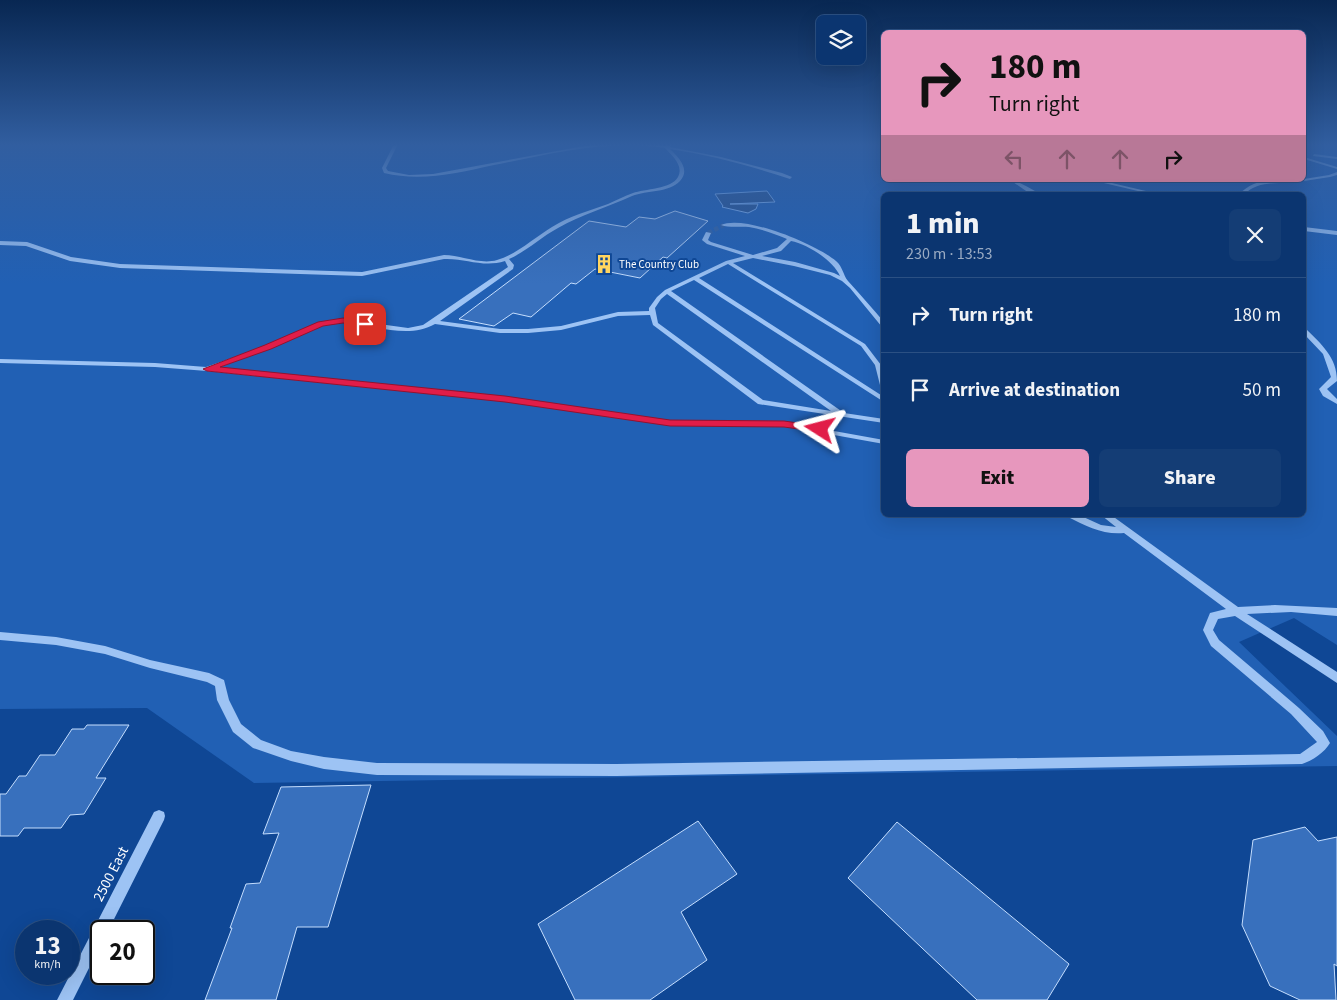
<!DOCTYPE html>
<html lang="en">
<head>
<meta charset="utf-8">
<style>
  body { margin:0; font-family:"Source Sans 3",sans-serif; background:#143d75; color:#f1f3f6; height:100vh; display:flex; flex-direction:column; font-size:19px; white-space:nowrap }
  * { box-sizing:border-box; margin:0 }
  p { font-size:16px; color:#9aabc3 }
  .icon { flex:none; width:28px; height:28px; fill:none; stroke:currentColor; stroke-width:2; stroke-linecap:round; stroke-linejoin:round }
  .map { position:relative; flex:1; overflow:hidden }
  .panel { position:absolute; left:881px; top:192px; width:425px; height:325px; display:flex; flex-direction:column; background:#0b3570; border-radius:8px; box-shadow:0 5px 20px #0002,0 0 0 1px #2b5083 }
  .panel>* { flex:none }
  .guide { position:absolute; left:881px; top:30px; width:425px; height:152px; border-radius:8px; box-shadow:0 5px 20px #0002,0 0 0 1px #2b5083; background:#e797bd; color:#111; overflow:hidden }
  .controls { position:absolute; left:816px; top:15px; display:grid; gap:10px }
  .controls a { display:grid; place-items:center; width:50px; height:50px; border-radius:8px; background:#0b3570; box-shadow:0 5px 20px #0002,0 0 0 1px #2b5083; font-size:25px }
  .speed { position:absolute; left:15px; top:920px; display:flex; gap:10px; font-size:25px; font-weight:700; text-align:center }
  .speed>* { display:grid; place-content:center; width:65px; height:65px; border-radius:50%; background:#0b3570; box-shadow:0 5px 20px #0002,0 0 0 1px #2b5083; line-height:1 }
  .speed small { font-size:12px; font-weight:400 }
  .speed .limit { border:2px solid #111; border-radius:8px; background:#fff; color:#111 }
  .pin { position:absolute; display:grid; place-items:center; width:42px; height:42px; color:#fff; margin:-21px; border-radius:10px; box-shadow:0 2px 8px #0006 }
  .me { position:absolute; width:55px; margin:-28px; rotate:279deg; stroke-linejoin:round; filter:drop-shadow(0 0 4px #0008) }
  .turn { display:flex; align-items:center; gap:18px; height:105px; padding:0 25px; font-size:22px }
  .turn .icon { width:65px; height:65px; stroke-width:2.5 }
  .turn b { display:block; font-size:35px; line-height:42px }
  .lanes { display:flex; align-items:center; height:48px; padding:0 25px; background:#0003; justify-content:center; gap:25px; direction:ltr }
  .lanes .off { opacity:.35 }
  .round { display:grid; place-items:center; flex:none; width:52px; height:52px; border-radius:8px; background:#143d75 }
  .overview { display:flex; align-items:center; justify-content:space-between; height:85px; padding:0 25px }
  h1 { font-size:30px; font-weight:800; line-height:38px }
  .primary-button { display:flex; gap:10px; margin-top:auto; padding:10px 25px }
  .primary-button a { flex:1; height:58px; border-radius:8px; background:#e797bd; color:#111; font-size:20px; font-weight:800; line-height:58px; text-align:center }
  .primary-button a+a { background:#143d75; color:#f1f3f6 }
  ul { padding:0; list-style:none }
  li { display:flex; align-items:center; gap:15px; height:75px; padding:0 25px; border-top:1px solid #2b5083 }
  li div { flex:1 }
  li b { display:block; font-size:19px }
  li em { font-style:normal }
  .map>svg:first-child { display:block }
  .green { fill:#2160b4; fill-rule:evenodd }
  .water { fill:#29528c; stroke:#8fbdf8 }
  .building { fill:#3870bd; stroke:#c5defe }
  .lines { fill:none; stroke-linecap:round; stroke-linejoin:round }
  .minor-tunnel { stroke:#3363a5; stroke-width:4.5; stroke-dasharray:4.5 2.5; stroke-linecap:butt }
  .minor { fill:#9dc3f4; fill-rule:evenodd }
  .route { fill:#e11d48; stroke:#92132f }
  .labels { text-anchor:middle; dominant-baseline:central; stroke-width:4; stroke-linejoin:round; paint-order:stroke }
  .far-poi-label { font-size:11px; fill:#fff; stroke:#0f4795; text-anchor:start }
  .near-street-label { font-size:15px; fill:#fff; stroke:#0f4795 }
</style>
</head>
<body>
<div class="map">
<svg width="1337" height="1000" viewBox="0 0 1337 1000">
  <rect width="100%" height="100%" fill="#0f4795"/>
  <!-- green -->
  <path class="green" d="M0,144H884V180H1304V144H1337V645L1294,618L1239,642L1337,736V766L254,783L147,708L0,709ZM884,195H1304V515H884Z"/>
  <!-- water -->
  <path class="water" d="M767,191L775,202L730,204H758L756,209L748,213L722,207L723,206L715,194Z"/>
  <!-- building -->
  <path class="building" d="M675,211L708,221L667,258L663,257L640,278L595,269L576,284L571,283L531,317L513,313L494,326L459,319L589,221L626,227L639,217L655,219Z
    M87,725H129L96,778H106L84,814L70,815L61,828H24L18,836H0V794H6L19,776H26L40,755H55L72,729H84Z
    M371,785L328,927H297L276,1000H205L232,928H230L246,884L260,883L279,833L263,834L281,787Z
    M698,821L737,874L681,912L707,960L650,1000H575L538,924Z
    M897,822L1069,964L1047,1000H977L848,878Z
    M1305,827L1318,841L1337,837V966L1334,964L1336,1000H1300L1270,986L1242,925L1253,840Z"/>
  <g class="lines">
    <!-- minor-tunnel -->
    <path class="minor-tunnel" d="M708,233L724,225"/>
    <!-- minor -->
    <path class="minor" d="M394,144H398L386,168L388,171L409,175L433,174L584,146C611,143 637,145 663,145C667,146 671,144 675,144L670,147L721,157L782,173L792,177L790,179C751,166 710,155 670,149C678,157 691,169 680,181C669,193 647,190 632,196C608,207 581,215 558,228C541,237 527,251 509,259L514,265L513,269L440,321L500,329H528L561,326L618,312L649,311V308L657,297L665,290L726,261L745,256L707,244L702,240L706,232L711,233L708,240L711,242L753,255L777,248L787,239C775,234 762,229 749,227C740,226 729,228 721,225C745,214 817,245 836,261C843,267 843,275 848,281C860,294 872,308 884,322V328L882,327L850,288L842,281L830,275L794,266L753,258L733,263L865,344L881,365L884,372V387L880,385L875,365L861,346L728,264L699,278L884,397V402L694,280L671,291L844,413L884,419V423L758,404L653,325L650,315L618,316L561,330L528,333H500L435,324C407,340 374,324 344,323C319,322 294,339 271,348C253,355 235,361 217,368L505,397L670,421L784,422L884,440V444L784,426L670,425L505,401L207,371L155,367L0,363V359L155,363L206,367L266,346L321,322L343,319L408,328L423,325L508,267L505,261C483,268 466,258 444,259L362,276L120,268L70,261L26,246L0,245V241L27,242L71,257L120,264L362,272L444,255C461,255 480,265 497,260C517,254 534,238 552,227C569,216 589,211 608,204C617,200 624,196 633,193C644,189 672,189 678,177C684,165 672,156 665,148C607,139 550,154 494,165C458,173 421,182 384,173L382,168ZM791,241C807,244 833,260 840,276L834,273L795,262L762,256L781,251ZM667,294L831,411L763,400L658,323L655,308L661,299Z
      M1314,154L1337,157V159L1313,156Z
      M1304,157L1337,167V169L1304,159Z
      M1337,172V175L1330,177L1304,181L1302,180C1283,186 1259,178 1244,195H1239C1254,176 1282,180 1304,180V179L1329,175Z
      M1010,180C1017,180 1035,191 1042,195L1029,193Z
      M1063,180H1083L1081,181H1065Z
      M1091,180H1099L1163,195H1155Z
      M1304,227L1337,231V235L1304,231Z
      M1304,328L1306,329C1321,344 1337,357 1337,381L1327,389L1337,399V404L1323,396L1319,389L1331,377L1323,354L1304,334Z
      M1067,515H1079L1101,525L1116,527L1101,515H1111L1238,607L1275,605L1337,608V616L1291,612L1247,614L1337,672V683L1235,616L1218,619L1213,630L1219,640L1299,708L1323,731L1330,743C1325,752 1312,761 1302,764L616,776L377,775L324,769L291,761L253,748L233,732L217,700L215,686L207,682L150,668L105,654L56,645L0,640V632L56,637L105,646L150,660L209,673L224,680L229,700L241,724L261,740L291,751L324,757L377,763L616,764L1300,754L1317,742L1291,714L1211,646L1203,630L1210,613L1226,609L1124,533C1103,535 1086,526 1068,517Z
      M159,810L164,812L165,816L164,820L108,931H101V944L73,1000H57L154,812Z"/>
  </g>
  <!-- sky -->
  <linearGradient id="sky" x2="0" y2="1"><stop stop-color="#082752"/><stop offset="0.51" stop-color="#315ea0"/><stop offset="1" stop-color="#315ea0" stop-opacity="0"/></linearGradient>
  <rect width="1337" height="284" fill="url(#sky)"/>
  <!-- route -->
  <path class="route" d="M343,318L365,321L370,324L365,326L343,323L323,326L271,349L220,367L505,396L670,420L784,421L820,426L825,429L820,432L784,427L670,426L505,402L207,371L203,369L265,345L318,322Z"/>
  <!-- icons -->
  <defs>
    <g id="building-bare" transform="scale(1.5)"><path d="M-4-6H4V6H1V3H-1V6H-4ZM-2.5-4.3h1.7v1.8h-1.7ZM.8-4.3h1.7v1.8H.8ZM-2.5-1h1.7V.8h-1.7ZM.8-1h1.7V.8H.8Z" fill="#ffd560" stroke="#0f4795" stroke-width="2.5" paint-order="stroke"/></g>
  </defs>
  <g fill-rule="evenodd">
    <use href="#building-bare" x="604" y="264"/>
  </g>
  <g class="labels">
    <!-- far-poi labels -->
    <g class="far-poi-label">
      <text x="619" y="264">The Country Club</text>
    </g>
    <!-- near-street labels -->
    <g class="near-street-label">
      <text transform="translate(111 874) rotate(-63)">2500 East</text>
    </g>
  </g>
</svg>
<div class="controls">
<a><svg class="icon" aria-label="layers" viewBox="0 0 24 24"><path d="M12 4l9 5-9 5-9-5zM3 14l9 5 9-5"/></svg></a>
</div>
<div class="speed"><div>13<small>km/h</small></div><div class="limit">20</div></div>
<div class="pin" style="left:365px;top:324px;background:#d93025"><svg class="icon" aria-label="arrive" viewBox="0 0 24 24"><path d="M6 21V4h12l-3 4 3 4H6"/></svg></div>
<svg class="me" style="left:820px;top:429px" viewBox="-20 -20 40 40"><path d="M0-17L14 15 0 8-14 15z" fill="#e11d48" stroke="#fff" stroke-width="4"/></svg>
<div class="guide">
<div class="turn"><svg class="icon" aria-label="right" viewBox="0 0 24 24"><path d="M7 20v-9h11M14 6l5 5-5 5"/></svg><div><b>180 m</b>Turn right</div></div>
<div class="lanes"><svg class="icon off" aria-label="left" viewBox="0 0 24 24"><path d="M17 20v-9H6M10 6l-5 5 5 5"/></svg><svg class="icon off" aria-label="ahead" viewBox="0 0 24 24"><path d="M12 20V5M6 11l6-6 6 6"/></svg><svg class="icon off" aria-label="ahead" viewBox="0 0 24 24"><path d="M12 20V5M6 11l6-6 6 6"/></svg><svg class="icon" aria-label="right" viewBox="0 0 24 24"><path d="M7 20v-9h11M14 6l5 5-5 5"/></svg></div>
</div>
<section class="panel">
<div class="overview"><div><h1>1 min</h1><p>230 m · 13:53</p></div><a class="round"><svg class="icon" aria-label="close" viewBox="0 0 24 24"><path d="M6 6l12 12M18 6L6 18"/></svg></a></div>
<ul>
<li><svg class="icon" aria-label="right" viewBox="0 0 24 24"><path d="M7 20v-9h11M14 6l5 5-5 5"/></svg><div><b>Turn right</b></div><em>180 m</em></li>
<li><svg class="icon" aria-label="arrive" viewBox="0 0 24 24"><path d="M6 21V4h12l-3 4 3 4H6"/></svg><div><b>Arrive at destination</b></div><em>50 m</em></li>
</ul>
<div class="primary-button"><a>Exit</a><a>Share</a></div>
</section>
</div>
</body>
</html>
